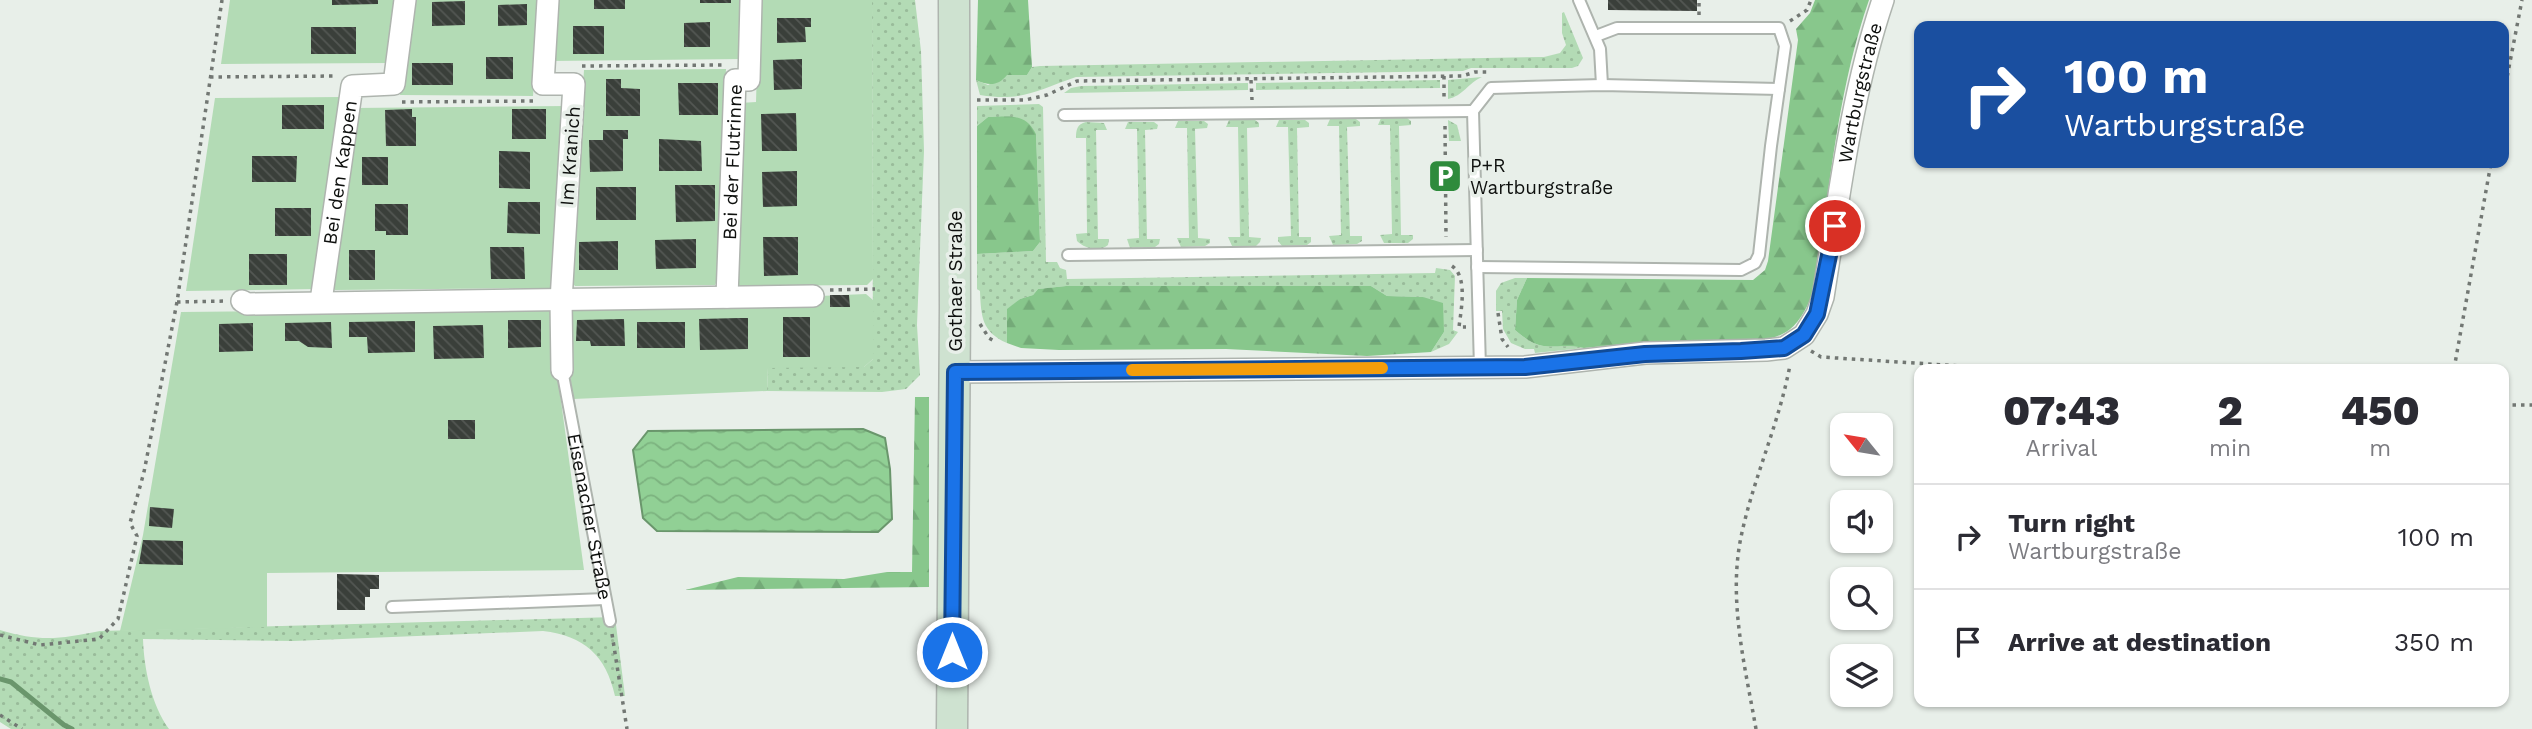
<!DOCTYPE html>
<html lang="en">
<head>
<meta charset="utf-8">
<style>
  body { margin:0; font-family:"Work Sans",sans-serif; background:#f2f2f3; color:#2b2b33; height:100vh; display:flex; flex-direction:column; font-size:26px; white-space:nowrap }
  * { box-sizing:border-box; margin:0 }
  p { font-size:23px; color:#7c7c81 }
  .icon { flex:none; width:38px; height:38px; fill:none; stroke:currentColor; stroke-width:2; stroke-linecap:round; stroke-linejoin:round }
  .map { position:relative; flex:1; overflow:hidden }
  .details { position:absolute; left:1914px; top:364px; width:595px; height:343px; display:flex; flex-direction:column; background:#fff; border-radius:14px; box-shadow:0 2px 5px #0004 }
  .details>* { flex:none }
  .hud { position:absolute; left:1914px; top:21px; width:595px; height:147px; border-radius:14px; box-shadow:0 2px 5px #0004; background:#1a4fa0; color:#fff; overflow:hidden }
  .needle { width:46px; rotate:300deg }
  .tools { position:absolute; left:1830px; top:413px; display:grid; gap:14px }
  .tools a { display:grid; place-items:center; width:63px; height:63px; border-radius:14px; background:#fff; box-shadow:0 2px 5px #0004; font-size:35px }
  .pin { position:absolute; display:grid; place-items:center; width:60px; height:60px; color:#fff; margin:-30px; border:4px solid #fff; border-radius:50%; box-shadow:0 2px 7px #0007 }
  .me { position:absolute; width:77px; margin:-38px; rotate:0deg; stroke-linejoin:round; filter:drop-shadow(0 0 5px #0008) }
  .turn { display:flex; align-items:center; gap:24px; height:147px; padding:0 35px; font-size:32px }
  .turn .icon { width:91px; height:91px; stroke-width:2.5 }
  .turn b { display:block; font-size:49px; line-height:60px }
  .eta { display:flex; justify-content:space-evenly; align-items:center; height:119px; text-align:center }
  .eta b { font-size:42px; font-weight:800; line-height:49px }
  ul { padding:0; list-style:none }
  li { display:flex; align-items:center; gap:21px; height:105px; padding:0 35px; border-top:2px solid #e1e1e2 }
  li div { flex:1 }
  li b { display:block; font-size:26px }
  li em { font-style:normal }
  .map>svg:first-child { display:block }
  .grass { fill:url(#grass-dots) }
  .forest { fill:url(#forest-firs) }
  .garden { fill:#b3dbb5 }
  .water { fill:url(#water-waves); stroke:#6a966c; stroke-width:2 }
  .lines { fill:none; stroke-linecap:round; stroke-linejoin:round }
  .stream { stroke:#6a966c; stroke-width:5 }
  .building { fill:url(#building-back-hatch) }
  .service-casing { stroke:#aeb4ae; stroke-width:14 }
  .minor-casing { stroke:#aeb4ae; stroke-width:24 }
  .secondary-casing { stroke:#aeb4ae; stroke-width:33 }
  .path { stroke:#727773; stroke-width:3.5; stroke-dasharray:3.5 5; stroke-linecap:butt }
  .service { stroke:#fff; stroke-width:10 }
  .minor { stroke:#fff; stroke-width:21 }
  .secondary { stroke:#cee2d0; stroke-width:30 }
  .route-casing { stroke:#114b97; stroke-width:18 }
  .route { stroke:#1a73e8; stroke-width:12 }
  .slow { stroke:#f59e0b; stroke-width:12 }
  .labels { text-anchor:middle; dominant-baseline:central; stroke-width:7; stroke-linejoin:round; paint-order:stroke }
  .street-label { font-size:19px; fill:#0e100e; stroke:#e8efe9 }
  .poi-label { font-size:19px; fill:#0e100e; stroke:#e8efe9; text-anchor:start }
</style>
</head>
<body>
<div class="map">
<svg width="2532" height="729" viewBox="0 0 2532 729">
  <defs>
    <pattern id="grass-dots" width="8" height="8" patternUnits="userSpaceOnUse" patternTransform="scale(1.75)"><rect width="8" height="8" fill="#b3dbb5"/><path d="M2 2h.1M6 6h.1" fill="none" stroke="#99bb9a" stroke-width="1.8" stroke-linecap="round"/></pattern>
    <pattern id="forest-firs" width="22" height="20" patternUnits="userSpaceOnUse" patternTransform="scale(1.75)"><rect width="22" height="20" fill="#88c78c"/><path d="M5 1l3.5 6h-7zM16 11l3.5 6h-7z" fill="#74aa78"/></pattern>
    <pattern id="water-waves" width="16" height="10" patternUnits="userSpaceOnUse" patternTransform="scale(1.75)"><rect width="16" height="10" fill="#91d095"/><path d="M0 5q4-4 8 0t8 0" fill="none" stroke="#7cb27f"/></pattern>
    <pattern id="building-back-hatch" width="6" height="6" patternUnits="userSpaceOnUse" patternTransform="scale(1.75)"><rect width="6" height="6" fill="#3a3f3a"/><path d="M-1 5l2 2M0 0l6 6M5-1l2 2" fill="none" stroke="#535753"/></pattern>
  </defs>
  <rect width="100%" height="100%" fill="#e8efe9"/>
  <!-- grass -->
  <path class="grass" d="M872,0H915L921,51L924,151L917,325L920,375L906,389L882,392L767,391L768,367H864L873,359Z
    M1564,12L1583,58L1578,66L1572,68H1471L1463,71L1076,77C1037,90 1023,102 980,95L976,80L988,85L1006,75H1027L1032,67L1040,66L1544,57L1560,53L1566,45L1562,33V13Z
    M1482,77C1468,83 1463,96 1448,99V80Z
    M1440,80V88L1256,90V83Z
    M1248,83V90L1064,93L1071,88L1081,86Z
    M1039,104L1043,107L1046,262H1057L1060,268L1066,270L1067,279L1435,273L1436,268L1450,270L1455,276L1453,330L1458,332L1449,344L1431,352L1444,332L1423,297L1387,296L1371,286H1066L1038,289L1033,295L1020,299L1008,309L1007,343C982,332 981,317 980,291L977,289V254L1033,251L1040,242L1036,134L988,117L977,126V106Z
    M1381,118H1407L1411,121V125L1399,126L1401,235H1413V239L1408,243H1384L1380,235L1392,234L1390,125H1378Z
    M1330,119H1356L1360,122V126L1347,127L1350,236H1362V241L1357,244L1333,245L1329,236L1341,235L1339,126H1327Z
    M1229,120H1255L1259,123V127L1247,128L1249,237L1261,238L1260,242L1256,246H1232L1228,237H1240L1238,127H1226Z
    M1279,120H1305L1309,123V127L1297,128L1299,237H1311V242L1307,245L1282,246L1278,241V237L1291,236L1288,127H1276Z
    M1448,120L1457,125L1461,141H1449Z
    M1178,121H1204L1208,124L1207,128L1195,129L1198,238L1210,239V243L1205,246L1181,247L1177,238H1189L1187,128H1175Z
    M1086,122L1104,123L1107,130H1096L1098,239H1109L1108,245C1100,252 1085,249 1077,241L1076,234L1087,233L1086,138H1076C1076,130 1077,124 1086,122Z
    M1128,122H1154L1158,125L1157,129L1145,130L1147,239H1160L1159,244L1155,247L1130,248L1127,239L1139,238L1137,129H1125Z
    M1515,278H1527L1517,300L1515,330C1545,356 1551,342 1584,348L1535,353L1534,349H1525L1511,343L1503,329L1502,311H1496V291L1501,283Z
    M615,617L625,696H615C606,655 584,636 543,631L293,641L143,639C144,668 151,704 169,729H11L0,722V630C40,642 60,639 100,631Z"/>
  <!-- forest -->
  <path class="forest" d="M978,0H1028L1032,67L1027,75H1007C998,86 989,86 976,80Z
    M1815,0H1869C1837,92 1829,193 1815,289C1808,304 1802,320 1789,330C1761,350 1709,339 1677,341C1646,342 1615,345 1584,348C1551,342 1545,356 1515,330L1517,300L1527,278L1753,280L1765,270L1768,261L1798,40L1796,29L1810,13Z
    M988,117C1009,117 1025,112 1036,134L1040,242L1033,251L977,254V126Z
    M1066,286H1371L1387,296L1423,297L1443,303L1444,332L1431,352L1367,356L1226,349L1059,350L1021,348L1007,343V309L1020,299L1033,295L1038,289Z
    M915,397H929V587L685,590L738,577L844,579L887,572H912Z"/>
  <!-- garden -->
  <path class="garden" d="M230,0H397L389,63L221,64Z
    M412,0H540L533,96L400,95Z
    M554,0H744L742,59L550,61Z
    M759,0H872L873,279L867,285L734,286L740,103L756,102Z
    M726,69L719,277L715,285L575,286L570,280L584,70Z
    M341,97L316,289L186,291L215,98Z
    M567,106L555,281L550,288L335,290L333,287L354,108Z
    M866,294L873,300V359L864,367L768,368L767,391L573,399L569,365L570,307Z
    M550,308L554,312L555,357L584,570L267,573V627L120,631L143,535L181,312Z"/>
  <!-- water -->
  <path class="water" d="M863,429L885,438L890,469L892,519L878,532L657,531L643,518L633,450L648,431Z"/>
  <g class="lines">
    <!-- stream -->
    <path class="stream" d="M0,679L11,682L64,725L72,729"/>
  </g>
  <!-- building -->
  <path class="building" d="M332,0H378V4L332,5Z
    M594,0H625V9H594Z
    M700,0H731V3H700Z
    M1608,0H1697V11L1608,10Z
    M465,1V25L432,26V2Z
    M527,4V25L498,26V5Z
    M777,18H811V27H805L806,42L777,43Z
    M710,22V47H684V23Z
    M573,26H604V54H573Z
    M311,27H356V54H311Z
    M486,57H513V79H486Z
    M802,59V89L774,90L773,60Z
    M412,63H453V85H412Z
    M606,79H621V88L640,89V116H606Z
    M678,83H718V115H679Z
    M282,105H324V129H282Z
    M412,109V117H416V146H386L385,110Z
    M512,109H546V139H512Z
    M796,113L797,151H762L761,114Z
    M603,130H628V139H623V171L590,172L589,140H603Z
    M659,139L701,141L702,171H659Z
    M499,151L530,152V189L499,188Z
    M252,156H297L296,182H252Z
    M362,157H388V185H362Z
    M797,171V206L763,207L762,172Z
    M675,185H715V221L676,222Z
    M596,187H636V220H596Z
    M508,202H540V234L507,233Z
    M375,204H408V235H386V231H375Z
    M275,208H311V236H275Z
    M763,237H798V275L764,276Z
    M696,239V268L656,269L655,240Z
    M618,241V270H579V242Z
    M490,247H524L525,279H491Z
    M349,250H375V280H349Z
    M249,254H287V285H249Z
    M830,295H849L850,307H830Z
    M783,317H810V357H783Z
    M739,318H748V349L700,350L699,319Z
    M624,319L625,346H591L590,341H576L577,320Z
    M508,320H541V347L508,348Z
    M415,321V352L368,353L367,337H349V322Z
    M331,322L332,348L308,347L299,341H285V323Z
    M637,322H685V348H637Z
    M253,323V351L219,352V324Z
    M483,325L484,358L434,359L433,326Z
    M448,420H475V439H448Z
    M150,507L174,509L172,528L149,526Z
    M143,540L183,541V565L139,564Z
    M337,574L379,575V589H370V597H365V610H337Z"/>
  <g class="lines">
    <!-- service casing -->
    <g class="service-casing">
      <g id="service">
        <path d="M1579,0L1600,49L1602,85"/>
        <path d="M1064,115L1473,111"/>
        <path d="M1068,255L1477,250"/>
        <path d="M1477,267L1741,270L1755,263L1759,255L1771,146L1785,46L1779,28H1617L1596,36"/>
        <path d="M1480,368L1473,111L1491,88L1602,85L1779,89"/>
        <path id="s1" d="M562,370L610,621"/>
        <path d="M392,607L605,599"/>
      </g>
    </g>
    <!-- minor casing -->
    <g class="minor-casing">
      <g id="minor">
        <path d="M548,0L543,84H574L561,301L562,370"/>
        <path id="s2" d="M727,297L735,80H749L751,0"/>
        <path d="M242,301L247,304L813,296"/>
        <path id="s3" d="M321,301L352,86L394,84L405,0"/>
        <path id="s4" d="M955,372L1525,367L1645,353L1766,350L1784,348L1804,335L1817,314L1823,297C1839,198 1851,95 1883,0"/>
      </g>
    </g>
    <!-- secondary casing -->
    <g class="secondary-casing">
      <path id="secondary" d="M952,729L955,307L954,0"/>
    </g>
    <!-- path -->
    <path class="path" d="M1699,15V0
      M1790,21L1807,10L1811,0
      M582,66L724,65
      M1444,76V97
      M210,77L337,76
      M1251,80L1252,100
      M2504,93L2522,0
      M977,100H1025L1047,95L1077,81L1462,76L1475,72H1490
      M402,102L534,101
      M1445,126L1446,237
      M1452,266C1468,277 1461,310 1459,327H1466
      M830,290L875,289
      M177,302L226,301
      M1498,313L1502,339L1508,347
      M980,324L989,338L996,342
      M1811,351L1821,357L2007,369
      M2454,369L2491,163
      M2504,405H2532
      M612,634L627,729
      M0,635L40,645L99,639L118,619L137,536L130,523L144,472L177,302L222,0
      M0,715L22,729
      M1756,729C1745,666 1728,600 1741,537C1753,479 1779,424 1790,365"/>
    <!-- service -->
    <use href="#service" class="service"/>
    <!-- minor -->
    <use href="#minor" class="minor"/>
    <!-- secondary -->
    <use href="#secondary" class="secondary"/>
  </g>
  <g class="lines">
    <!-- route casing -->
    <g class="route-casing">
      <path id="route" d="M952,652L955,372L1525,367L1645,354L1741,351L1784,348L1804,335L1817,314L1835,226"/>
    </g>
    <!-- route -->
    <use href="#route" class="route"/>
    <!-- slow -->
    <path class="slow" d="M1132,370L1382,368"/>
  </g>
  <!-- icons -->
  <defs>
    <g id="parking-square" transform="scale(1.75)"><rect x="-9" y="-9" width="18" height="18" rx="4" fill="#2e8b3c" stroke="#e8efe9"/><path d="M-3.5-5.5H1a3.5 3.5 0 0 1 0 7H-1V5.5H-3.5ZM-1-3.4V-.6H.8a1.4 1.4 0 0 0 0-2.8Z" fill="#fff"/></g>
  </defs>
  <g fill-rule="evenodd">
    <use href="#parking-square" x="1445" y="176"/>
  </g>
  <g class="labels">
    <!-- street labels -->
    <g class="street-label">
      <text stroke="none"><textPath href="#s4" startOffset="1104">Wartburgstraße</textPath></text>
      <text transform="translate(570 156) rotate(-86)">Im Kranich</text>
      <text stroke="none"><textPath href="#s2" startOffset="135">Bei der Flutrinne</textPath></text>
      <text stroke="none"><textPath href="#s3" startOffset="130">Bei den Kappen</textPath></text>
      <text transform="translate(955 281) rotate(-90)">Gothaer Straße</text>
      <text stroke="none"><textPath href="#s1" startOffset="149">Eisenacher Straße</textPath></text>
    </g>
    <!-- poi labels -->
    <g class="poi-label">
      <text x="1470" y="165">P+R<tspan x="1470" dy="22">Wartburgstraße</tspan></text>
    </g>
  </g>
</svg>
<div class="tools">
<a><svg class="needle" viewBox="-14 -14 28 28"><path d="M0-13l5 13h-10z" fill="#e53935"/><path d="M0 13l5-13h-10z" fill="#7c7c81"/></svg></a>
<a><svg class="icon" aria-label="sound" viewBox="0 0 24 24"><path d="M4 9h4l5-4v14l-5-4H4zM17 9q2 3 0 6"/></svg></a>
<a><svg class="icon" aria-label="search" viewBox="0 0 24 24"><circle cx="10" cy="10" r="6"/><path d="M15 15l6 6"/></svg></a>
<a><svg class="icon" aria-label="layers" viewBox="0 0 24 24"><path d="M12 4l9 5-9 5-9-5zM3 14l9 5 9-5"/></svg></a>
</div>
<div class="pin" style="left:1835px;top:226px;background:#d93025"><svg class="icon" aria-label="arrive" viewBox="0 0 24 24"><path d="M6 21V4h12l-3 4 3 4H6"/></svg></div>
<svg class="me" style="left:952px;top:652px" viewBox="-20 -20 40 40"><circle r="17" fill="#1a73e8" stroke="#fff" stroke-width="3"/><path d="M0-11L8 9 0 5-8 9z" fill="#fff"/></svg>
<div class="hud">
<div class="turn"><svg class="icon" aria-label="right" viewBox="0 0 24 24"><path d="M7 20v-9h11M14 6l5 5-5 5"/></svg><div><b>100 m</b>Wartburgstraße</div></div>
</div>
<section class="details">
<div class="eta">
<div><b>07:43</b><p>Arrival</p></div>
<div><b>2</b><p>min</p></div>
<div><b>450</b><p>m</p></div>
</div>
<ul>
<li><svg class="icon" aria-label="right" viewBox="0 0 24 24"><path d="M7 20v-9h11M14 6l5 5-5 5"/></svg><div><b>Turn right</b><p>Wartburgstraße</p></div><em>100 m</em></li>
<li><svg class="icon" aria-label="arrive" viewBox="0 0 24 24"><path d="M6 21V4h12l-3 4 3 4H6"/></svg><div><b>Arrive at destination</b></div><em>350 m</em></li>
</ul>
</section>
</div>
</body>
</html>
